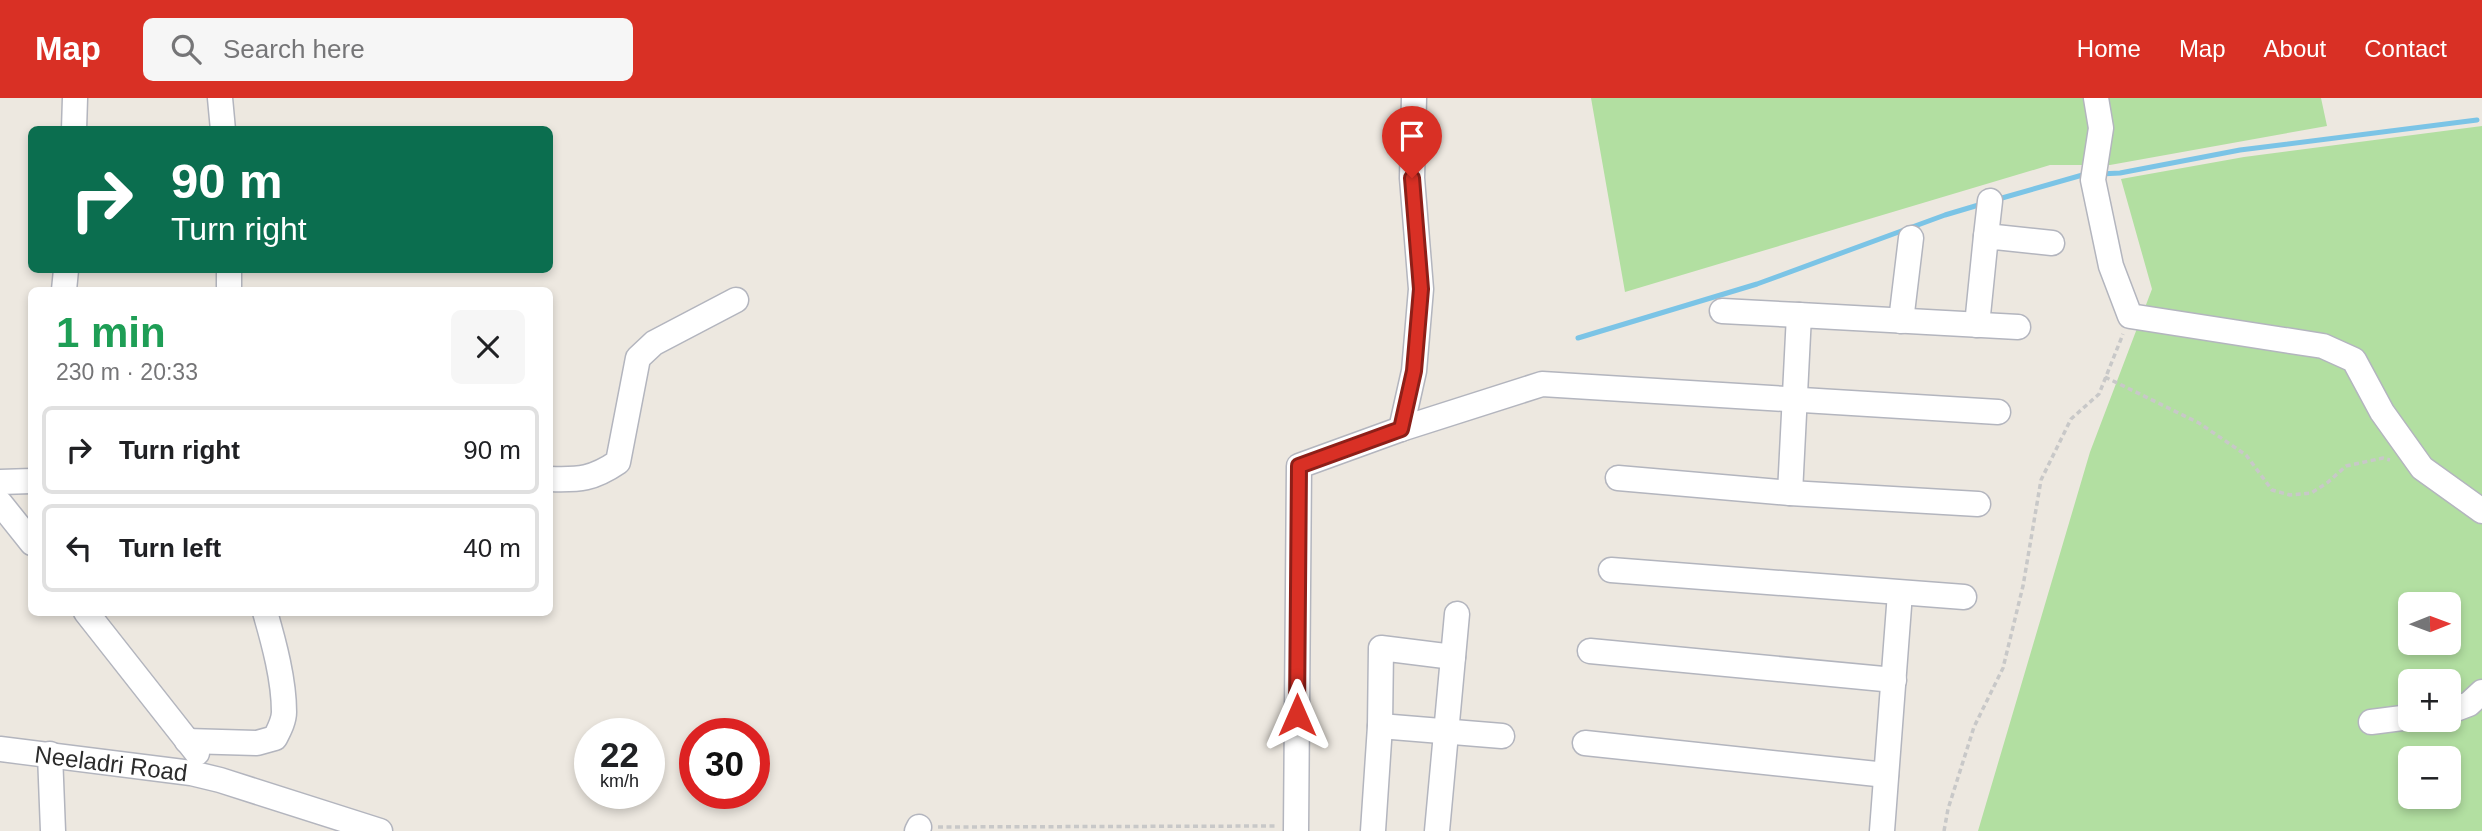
<!DOCTYPE html>
<html lang="en">
<head>
<meta charset="utf-8">
<style>
  body { margin:0; font-family:Helvetica,sans-serif; background:#f6f6f6; color:#202124; height:100vh; display:flex; flex-direction:column; font-size:26px; white-space:nowrap }
  * { box-sizing:border-box; margin:0 }
  p { font-size:23px; color:#757577 }
  .icon { flex:none; width:38px; height:38px; fill:none; stroke:currentColor; stroke-width:2; stroke-linecap:round; stroke-linejoin:round }
  .map { position:relative; flex:1; overflow:hidden }
  .sheet { position:absolute; left:28px; top:189px; width:525px; height:329px; display:flex; flex-direction:column; background:#fff; border-radius:10px; box-shadow:0 4px 10px #0003 }
  .sheet>* { flex:none }
  .banner { position:absolute; left:28px; top:28px; width:525px; height:147px; border-radius:10px; box-shadow:0 4px 10px #0003; background:#0b6e4f; color:#fff; overflow:hidden }
  .needle { width:46px; rotate:89deg }
  .fabs { position:absolute; left:2398px; top:494px; display:grid; gap:14px }
  .fabs a { display:grid; place-items:center; width:63px; height:63px; border-radius:10px; background:#fff; box-shadow:0 4px 10px #0003; font-size:35px }
  .speed { position:absolute; left:574px; top:620px; display:flex; gap:14px; font-size:35px; font-weight:700; text-align:center }
  .speed>* { display:grid; place-content:center; width:91px; height:91px; border-radius:50%; background:#fff; box-shadow:0 4px 10px #0003; line-height:1 }
  .speed small { font-size:18px; font-weight:400 }
  .speed .limit { border:10px solid #d22; background:#fff; color:#111 }
  .pin { position:absolute; display:grid; place-items:center; width:60px; height:60px; color:#fff; margin:-72px -30px; border-radius:50% 50% 50% 0; rotate:-45deg; box-shadow:0 0 7px #0007 }
  .pin .icon { rotate:45deg }
  .me { position:absolute; width:77px; margin:-38px; rotate:0deg; stroke-linejoin:round; filter:drop-shadow(0 0 5px #0008) }
  .turn { display:flex; align-items:center; gap:24px; height:147px; padding:0 28px; font-size:32px }
  .turn .icon { width:91px; height:91px; stroke-width:2.5 }
  .turn b { display:block; font-size:49px; line-height:60px }
  .round { display:grid; place-items:center; flex:none; width:74px; height:74px; border-radius:10px; background:#f6f6f6 }
  .headline { display:flex; align-items:center; justify-content:space-between; height:119px; padding:0 28px }
  h1 { font-size:42px; font-weight:600; line-height:52px; color:#1e9e55 }
  ul { padding:0; list-style:none }
  li { display:flex; align-items:center; gap:21px; height:88px; margin:0 14px 10px; padding:0 14px; border:4px solid #e0e0e0; border-radius:10px }
  li div { flex:1 }
  li b { display:block; font-size:26px }
  li em { font-style:normal }
  header { display:flex; align-items:center; gap:42px; box-sizing:border-box; height:98px; padding:0 35px; background:#d93025; color:#fff }
  header strong { font-size:33px }
  nav { display:flex; gap:38px; margin-inline-start:auto; font-size:24px }
  .search { width:490px; height:63px; background:#f6f6f6; display:flex; align-items:center; gap:18px; box-sizing:border-box; padding:0 24px; border-radius:10px; color:#757577; font-size:26px }
  .map>svg:first-child { display:block }
  .green { fill:#b2dfa1; fill-rule:evenodd }
  .lines { fill:none; stroke-linecap:round; stroke-linejoin:round }
  .stream { stroke:#7bc4e6; stroke-width:5 }
  .minor-casing { stroke:#b3b5be; stroke-width:27 }
  .path { stroke:#c8c8c8; stroke-width:3.5; stroke-dasharray:5 3.5; stroke-linecap:butt }
  .minor { stroke:#fff; stroke-width:24 }
  .route-casing { stroke:#8d1f18; stroke-width:18 }
  .route { stroke:#d93025; stroke-width:12 }
  .labels { text-anchor:middle; dominant-baseline:central; stroke-width:7; stroke-linejoin:round; paint-order:stroke }
  .street-label { font-size:24px; fill:#2c2c2c; stroke:#fff }
</style>
</head>
<body>
<header>
<strong>Map</strong>
<div class="search"><svg class="icon" aria-label="search" viewBox="0 0 24 24"><circle cx="10" cy="10" r="6"/><path d="M15 15l6 6"/></svg>Search here</div>
<nav><a>Home</a><a>Map</a><a>About</a><a>Contact</a></nav>
</header>
<div class="map">
<svg width="2482" height="733" viewBox="0 0 2482 733">
  <rect width="100%" height="100%" fill="#ede8e0"/>
  <!-- green -->
  <path class="green" d="M1591,0H2321L2327,28L2110,67H2050L1625,194Z
    M2482,28V733H1978L2090,354L2152,191L2121,81L2244,59ZM2410,506H2448V544H2410ZM2410,583H2448V621H2410ZM2410,660H2448V698H2410Z"/>
  <g class="lines">
    <!-- stream -->
    <path class="stream" d="M2100,76L2120,75L2240,52L2477,22
      M1995,102L2086,76
      M1578,240L1757,186L1945,117L1982,106"/>
    <!-- minor casing -->
    <g class="minor-casing">
      <g id="minor">
        <path d="M220,0L223,32"/>
        <path d="M2096,0L2101,30L2093,82L2111,168L2130,218L2323,248L2354,262L2382,314L2422,370L2482,413"/>
        <path d="M74,32L75,0"/>
        <path d="M1986,138L1990,103"/>
        <path d="M229,172V192"/>
        <path d="M64,192L66,172"/>
        <path d="M1722,213L1799,217"/>
        <path d="M1901,223L1911,140"/>
        <path d="M1977,227L1986,138L2052,145"/>
        <path d="M1401,331L1414,273L1421,191L1412,80L1414,0"/>
        <path d="M1618,380L1790,395L1978,406"/>
        <path d="M550,381C580,382 593,381 618,364L638,260L654,245L736,202"/>
        <path d="M0,384L32,383"/>
        <path d="M1790,395L1799,217L2018,229"/>
        <path d="M0,405L32,445"/>
        <path d="M1611,472L1964,499"/>
        <path d="M86,514L197,655"/>
        <path d="M1590,553L1894,582"/>
        <path d="M2448,614L2469,606L2482,594"/>
        <path d="M2371,624L2410,619"/>
        <path d="M1380,628L1381,550L1453,559"/>
        <path d="M187,643L257,645L275,640C279,632 284,623 284,614C284,582 274,545 265,514"/>
        <path d="M1585,645L1886,677"/>
        <path id="s1" d="M0,651L191,675L220,682L380,733"/>
        <path d="M50,656L53,733"/>
        <path d="M917,733L919,729"/>
        <path d="M1296,733L1299,368L1401,331L1542,286L1998,314"/>
        <path d="M1373,733L1380,628L1502,638"/>
        <path d="M1437,733L1457,516"/>
        <path d="M1882,733L1900,495"/>
      </g>
    </g>
    <!-- path -->
    <path class="path" d="M2105,279L2199,325L2246,357L2272,392L2290,397L2311,395L2327,385L2346,368L2383,360L2390,362
      M938,729L1277,728
      M1944,733L1948,711L1974,629L2003,570L2023,488L2041,382L2071,321L2099,296L2123,236"/>
    <!-- minor -->
    <use href="#minor" class="minor"/>
  </g>
  <g class="lines">
    <!-- route casing -->
    <g class="route-casing">
      <path id="route" d="M1297,617L1299,368L1401,331L1414,273L1421,191L1412,80"/>
    </g>
    <!-- route -->
    <use href="#route" class="route"/>
  </g>
  <g class="labels">
    <!-- street labels -->
    <g class="street-label">
      <text stroke="none"><textPath href="#s1" startOffset="112">Neeladri Road</textPath></text>
    </g>
  </g>
</svg>
<div class="fabs">
<a><svg class="needle" viewBox="-14 -14 28 28"><path d="M0-13l5 13h-10z" fill="#e53935"/><path d="M0 13l5-13h-10z" fill="#757577"/></svg></a>
<a>+</a>
<a>−</a>
</div>
<div class="speed"><div>22<small>km/h</small></div><div class="limit">30</div></div>
<div class="pin" style="left:1412px;top:80px;background:#d93025"><svg class="icon" aria-label="arrive" viewBox="0 0 24 24"><path d="M6 21V4h12l-3 4 3 4H6"/></svg></div>
<svg class="me" style="left:1297px;top:617px" viewBox="-20 -20 40 40"><path d="M0-17L14 15 0 8-14 15z" fill="#d93025" stroke="#fff" stroke-width="4"/></svg>
<div class="banner">
<div class="turn"><svg class="icon" aria-label="right" viewBox="0 0 24 24"><path d="M7 20v-9h11M14 6l5 5-5 5"/></svg><div><b>90 m</b>Turn right</div></div>
</div>
<section class="sheet">
<div class="headline"><div><h1>1 min</h1><p>230 m · 20:33</p></div><a class="round"><svg class="icon" aria-label="close" viewBox="0 0 24 24"><path d="M6 6l12 12M18 6L6 18"/></svg></a></div>
<ul>
<li><svg class="icon" aria-label="right" viewBox="0 0 24 24"><path d="M7 20v-9h11M14 6l5 5-5 5"/></svg><div><b>Turn right</b></div><em>90 m</em></li>
<li><svg class="icon" aria-label="left" viewBox="0 0 24 24"><path d="M17 20v-9H6M10 6l-5 5 5 5"/></svg><div><b>Turn left</b></div><em>40 m</em></li>
</ul>
</section>
</div>
</body>
</html>
